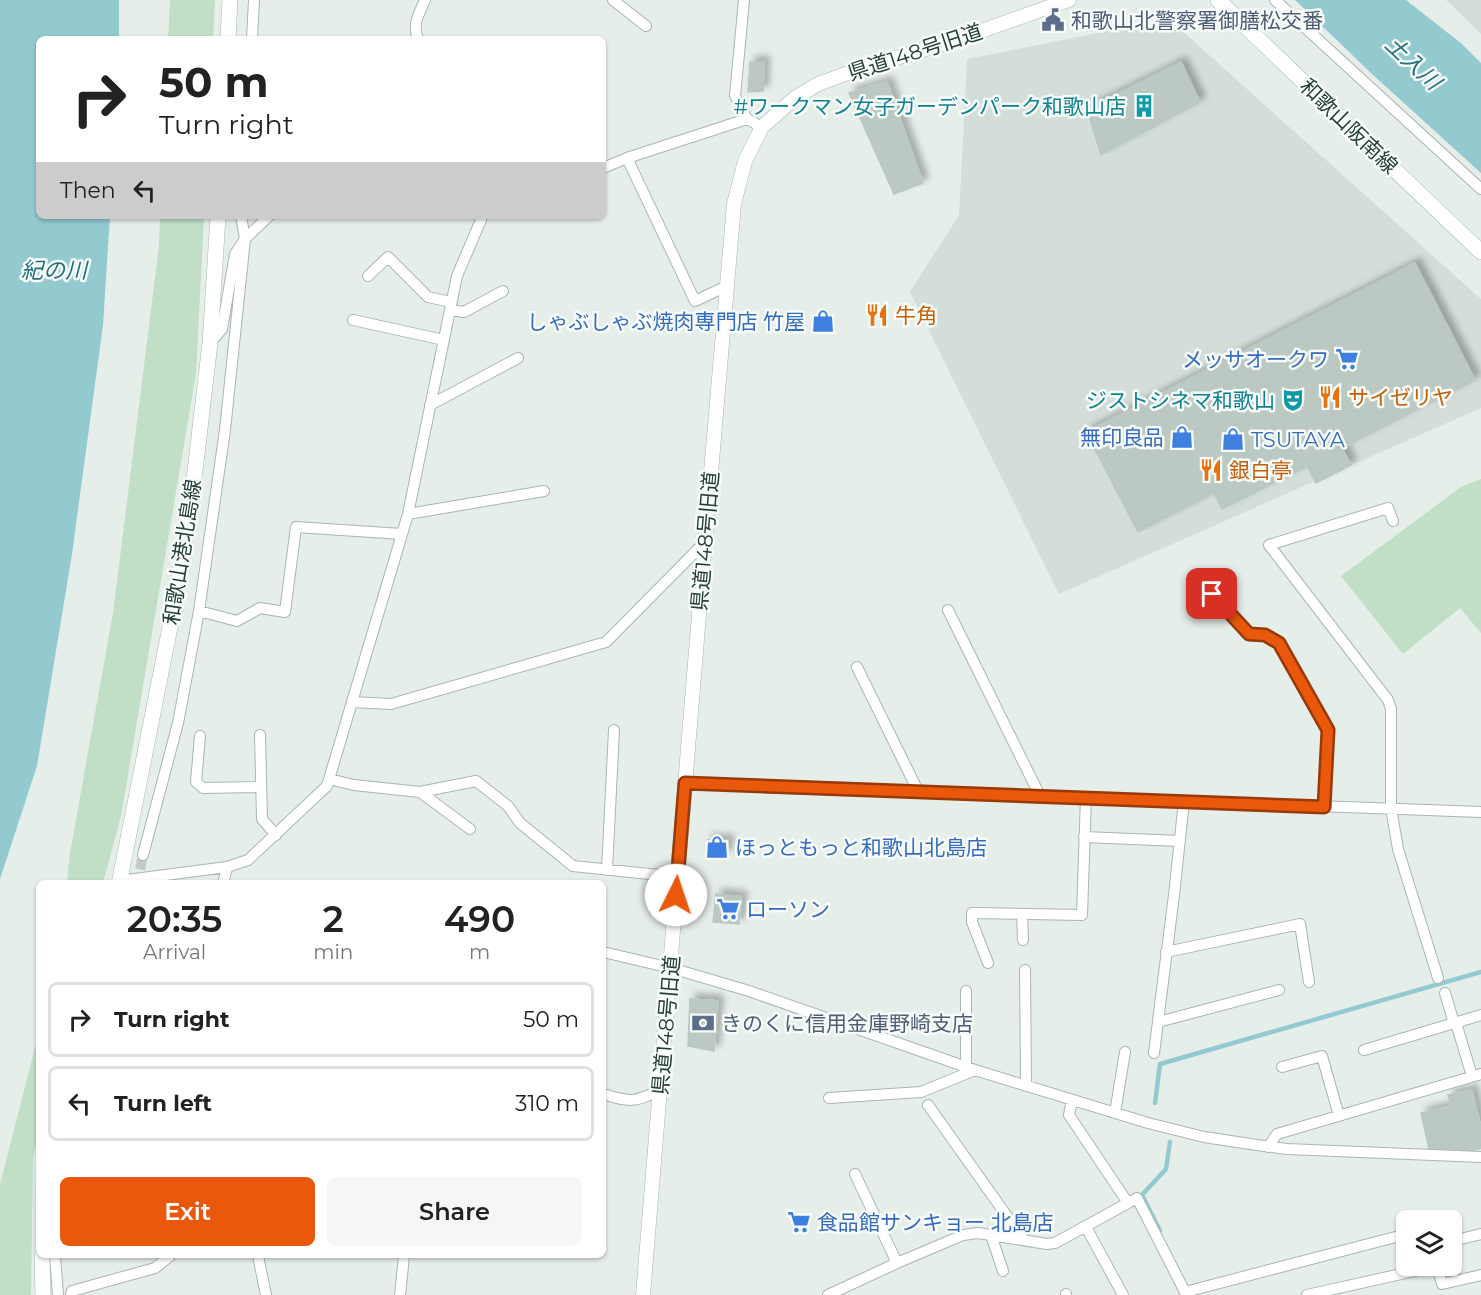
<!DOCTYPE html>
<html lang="en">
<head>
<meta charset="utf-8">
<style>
  body { margin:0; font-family:Montserrat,"Noto Sans JP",sans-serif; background:#f6f6f6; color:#222; height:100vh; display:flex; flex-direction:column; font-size:22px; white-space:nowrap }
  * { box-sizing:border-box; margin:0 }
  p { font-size:20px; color:#767676 }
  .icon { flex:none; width:33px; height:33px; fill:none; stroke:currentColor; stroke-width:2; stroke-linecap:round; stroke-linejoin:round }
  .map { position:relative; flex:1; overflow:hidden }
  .details { position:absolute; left:36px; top:880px; width:570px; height:378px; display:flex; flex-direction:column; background:#fff; border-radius:9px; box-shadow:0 2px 4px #0004 }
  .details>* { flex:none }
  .guide { position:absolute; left:36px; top:36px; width:570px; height:183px; border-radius:9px; box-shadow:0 2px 4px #0004; background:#fff; color:#222; overflow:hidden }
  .buttons { position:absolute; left:1396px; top:1210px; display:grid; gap:12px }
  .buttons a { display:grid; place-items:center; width:66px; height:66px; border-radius:9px; background:#fff; box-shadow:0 2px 4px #0004; font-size:30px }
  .pin { position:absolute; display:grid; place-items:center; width:51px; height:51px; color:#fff; margin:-26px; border-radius:12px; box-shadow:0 3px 9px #0006 }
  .me { position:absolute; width:66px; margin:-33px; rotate:4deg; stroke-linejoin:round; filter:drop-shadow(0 0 4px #0008) }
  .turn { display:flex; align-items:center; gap:21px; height:126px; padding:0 24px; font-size:27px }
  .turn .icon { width:78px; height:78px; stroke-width:2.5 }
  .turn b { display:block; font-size:42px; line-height:51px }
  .then { display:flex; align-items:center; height:57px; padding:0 24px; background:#0003; gap:12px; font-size:22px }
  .eta { display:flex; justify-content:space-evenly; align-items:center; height:102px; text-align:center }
  .eta b { font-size:36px; font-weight:600; line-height:42px }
  .button { display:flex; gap:12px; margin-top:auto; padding:12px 24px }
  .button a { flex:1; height:69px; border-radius:9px; background:#ea580c; color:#fff; font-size:24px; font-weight:600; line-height:69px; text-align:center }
  .button a+a { background:#f6f6f6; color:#222 }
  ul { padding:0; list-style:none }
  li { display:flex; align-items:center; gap:18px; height:75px; margin:0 12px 9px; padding:0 12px; border:3px solid #e0e0e0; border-radius:9px }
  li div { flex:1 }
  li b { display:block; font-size:22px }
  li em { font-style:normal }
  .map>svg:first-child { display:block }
  .built { fill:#d4ded9 }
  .green { fill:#c1dec7 }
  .water { fill:#92cad0 }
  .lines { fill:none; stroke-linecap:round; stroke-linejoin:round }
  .stream { stroke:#92cad0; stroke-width:4.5 }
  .building { fill:#bcc9c3; stroke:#b9c8c1; stroke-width:1.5; filter:url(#shadow) }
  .minor-tunnel { stroke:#c0cbc6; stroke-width:10; stroke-dasharray:10 5; stroke-linecap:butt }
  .minor-casing { stroke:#a9b6b1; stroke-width:12 }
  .tertiary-casing { stroke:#a9b6b1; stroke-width:15 }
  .secondary-casing { stroke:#a5bab1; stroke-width:16 }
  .minor { stroke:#fff; stroke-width:10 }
  .tertiary { stroke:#fff; stroke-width:14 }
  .secondary { stroke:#fff; stroke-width:15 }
  .route-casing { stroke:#983908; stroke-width:15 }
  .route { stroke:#ea580c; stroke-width:10 }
  .labels { text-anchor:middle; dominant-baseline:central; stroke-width:5; stroke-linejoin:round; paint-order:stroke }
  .service-label { font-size:21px; fill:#4e5e75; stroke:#f7fbf9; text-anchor:start }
  .street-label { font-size:21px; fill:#264038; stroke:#f7fbf9 }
  .culture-label { font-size:21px; fill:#0d838f; stroke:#f7fbf9; text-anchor:end }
  .food-label { font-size:21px; fill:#c56008; stroke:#f7fbf9; text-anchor:start }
  .shop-label { font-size:21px; fill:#366cbe; stroke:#f7fbf9; text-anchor:start }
  .water-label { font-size:22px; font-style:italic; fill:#22707a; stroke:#f7fbf9 }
</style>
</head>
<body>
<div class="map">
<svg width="1481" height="1295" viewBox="0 0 1481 1295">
  <defs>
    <filter id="shadow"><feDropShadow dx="5.5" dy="-5.5" stdDeviation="3" flood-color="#0004"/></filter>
  </defs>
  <rect width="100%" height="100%" fill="#e6eeea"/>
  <!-- built -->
  <path class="built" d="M1446,0H1481V34Z
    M1169,19L1481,299V408L1059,594L910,292L959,215L967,59Z"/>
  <!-- green -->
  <path class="green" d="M170,0H215L213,39H168Z
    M160,216H204L196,374L121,816L103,883H67L70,853L113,613L159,246Z
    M1481,479V633L1460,608L1403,654L1341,576L1461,487Z
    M39,1032V1131L33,1157L31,1295H0V1184Z"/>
  <!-- water -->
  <path class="water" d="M0,0H119V39H39V216H110L103,325L72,554L37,766L0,879Z
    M1295,0H1406L1462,44L1481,63V173L1372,74Z"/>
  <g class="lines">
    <!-- stream -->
    <path class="stream" d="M1155,1103L1160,1064L1481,972
      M1160,1231L1142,1195L1166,1169L1170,1142"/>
  </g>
  <!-- building -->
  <path class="building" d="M750,62H764L763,91L748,92Z
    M1181,62L1200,102L1101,155L1087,109Z
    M887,82L923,183L894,194L849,93Z
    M1415,263L1475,380L1342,448L1351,465L1316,483L1307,466L1222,509L1214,493L1138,532L1086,432Z
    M707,840H728L727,855L706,854Z
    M716,894L742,897L739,924L713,922Z
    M690,999L718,1001L714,1051L688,1046Z
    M1472,1090L1481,1128L1427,1140L1421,1113L1451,1106L1448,1095Z
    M1481,1128V1148L1471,1151L1429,1150L1427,1140Z"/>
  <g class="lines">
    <!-- minor-tunnel -->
    <path class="minor-tunnel" d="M137,884L143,855"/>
    <!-- minor casing -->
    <g class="minor-casing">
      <path id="minor" d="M613,0L646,26
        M744,0L735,96L747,119L762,127
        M1275,0L1481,189
        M252,39L254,0
        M418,39C412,24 419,14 425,0
        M627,158L695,301L727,286
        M603,168L627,158L747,119
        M368,276L388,257L428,297L451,302
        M450,310L464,312L503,291
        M353,320L444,340
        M210,343L222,329L235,254L245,239L269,216
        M430,405L518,358
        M408,514L544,491
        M1393,521L1388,508L1269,545L1388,700L1391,709V808L1398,849L1438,978
        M1199,581L1249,634L1265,635L1279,643L1328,730L1324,807
        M948,610L1040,796
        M199,611L237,621L260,608L285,612L296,527L402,534
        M857,667L918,791
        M352,702L391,704L606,642L705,542
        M260,735L262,819L276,835
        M200,736L196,782L203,788L261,787
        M329,779L354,785L420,792L476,781L508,806L520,823L573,866L678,877
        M685,783L1481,812
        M420,792L470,829
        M1084,837L1180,841
        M143,855L178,723L199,611L225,430L245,239L241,216
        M607,870L614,730
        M119,881L227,867L248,860L327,786L408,514L457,276L481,220L479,216
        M223,884L227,867
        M1022,914L1023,940
        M603,952L671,968L749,991L975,1070L1148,1123L1204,1137L1257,1145L1287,1149L1481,1157
        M1166,952L1300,924L1309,982
        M988,963L972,922V913L1082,915L1086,797
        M1025,970L1026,1086
        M966,991V1067
        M1445,993L1454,1023
        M1158,1022L1279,990
        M1456,1023L1472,1076
        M1364,1050L1481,1015
        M1154,1053L1174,895L1184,801
        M1282,1067L1322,1056L1339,1116
        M603,1094C631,1103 634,1102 661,1090
        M829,1098L921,1092L975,1070
        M1072,1100L1069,1115L1128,1203L1137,1198L1185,1292
        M928,1105L1024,1240
        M1115,1113L1125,1052
        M1268,1147L1277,1134L1481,1074
        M855,1174L897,1263
        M1086,1227L1123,1295
        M991,1235L1003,1271
        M1452,1241L1481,1234
        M55,1256L58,1295
        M258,1256L266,1295
        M1437,1266L1442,1284L1481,1275
        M1066,1294V1295
        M71,1295L72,1291L155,1268L170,1256
        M400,1295L404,1256
        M828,1295L897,1263L963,1235L978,1233L1047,1244L1055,1243L1128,1203
        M1186,1295L1185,1292L1407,1234
        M1307,1295L1437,1266"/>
    </g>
    <!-- tertiary casing -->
    <g class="tertiary-casing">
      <path id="tertiary" d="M643,1295L705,542L734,204L745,161L762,127L795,98L818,84L848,73L967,36L1069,0"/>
    </g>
    <!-- secondary casing -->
    <g class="secondary-casing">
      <path id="secondary" d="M1218,0C1306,84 1393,169 1481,252
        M228,39L230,0
        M119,884L177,592L195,471L210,343L218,216
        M42,1256L43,1295"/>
    </g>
    <!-- minor -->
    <use href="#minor" class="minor"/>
    <!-- tertiary -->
    <use href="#tertiary" class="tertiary"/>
    <!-- secondary -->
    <use href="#secondary" class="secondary"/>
  </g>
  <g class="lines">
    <!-- route casing -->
    <g class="route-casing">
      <path id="route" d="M676,895L685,783L1324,807L1328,730L1279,643L1265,635L1249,634L1212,594"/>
    </g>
    <!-- route -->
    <use href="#route" class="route"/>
  </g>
  <!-- icons -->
  <defs>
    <g id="civic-bare" transform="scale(1.8)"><path d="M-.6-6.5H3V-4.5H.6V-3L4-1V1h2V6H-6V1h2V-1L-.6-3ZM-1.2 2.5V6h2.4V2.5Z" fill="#5c6f8a" stroke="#f7fbf9" stroke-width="2.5" paint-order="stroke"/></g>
    <g id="building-bare" transform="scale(1.8)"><path d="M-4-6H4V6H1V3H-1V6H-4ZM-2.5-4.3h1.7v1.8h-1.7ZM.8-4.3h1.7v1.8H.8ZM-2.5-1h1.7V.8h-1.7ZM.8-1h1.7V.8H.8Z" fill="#0f9aa8" stroke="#f7fbf9" stroke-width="2.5" paint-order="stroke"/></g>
    <g id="restaurant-bare" transform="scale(1.8)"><path d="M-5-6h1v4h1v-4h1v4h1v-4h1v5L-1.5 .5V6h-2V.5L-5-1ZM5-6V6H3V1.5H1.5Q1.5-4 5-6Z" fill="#e8710a" stroke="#f7fbf9" stroke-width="2.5" paint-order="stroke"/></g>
    <g id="shop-bare" transform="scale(1.8)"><path d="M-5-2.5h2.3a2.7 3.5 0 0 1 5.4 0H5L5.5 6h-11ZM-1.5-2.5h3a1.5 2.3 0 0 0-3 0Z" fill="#3f7fe0" stroke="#f7fbf9" stroke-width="2.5" paint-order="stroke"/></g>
    <g id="supermarket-bare" transform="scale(1.8)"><path d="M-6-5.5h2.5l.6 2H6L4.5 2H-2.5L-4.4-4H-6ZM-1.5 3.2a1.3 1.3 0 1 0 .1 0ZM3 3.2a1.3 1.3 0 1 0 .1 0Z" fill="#3f7fe0" stroke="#f7fbf9" stroke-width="2.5" paint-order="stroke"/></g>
    <g id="theatre-bare" transform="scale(1.8)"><path d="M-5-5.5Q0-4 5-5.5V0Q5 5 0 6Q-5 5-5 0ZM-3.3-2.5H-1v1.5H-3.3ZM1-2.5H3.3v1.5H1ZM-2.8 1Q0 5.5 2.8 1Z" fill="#0f9aa8" stroke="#f7fbf9" stroke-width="2.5" paint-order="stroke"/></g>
    <g id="bank-bare" transform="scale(1.8)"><path d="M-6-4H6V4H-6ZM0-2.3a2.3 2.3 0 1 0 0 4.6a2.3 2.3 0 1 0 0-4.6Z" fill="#5c6f8a" stroke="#f7fbf9" stroke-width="2.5" paint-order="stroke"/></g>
  </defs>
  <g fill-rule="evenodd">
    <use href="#civic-bare" x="1053" y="20"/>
    <use href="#building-bare" x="1144" y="106"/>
    <use href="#restaurant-bare" x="877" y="315"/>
    <use href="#shop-bare" x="823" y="321"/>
    <use href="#supermarket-bare" x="1347" y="359"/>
    <use href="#restaurant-bare" x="1330" y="397"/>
    <use href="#theatre-bare" x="1293" y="400"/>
    <use href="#shop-bare" x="1182" y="437"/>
    <use href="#shop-bare" x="1233" y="439"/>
    <use href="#restaurant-bare" x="1211" y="470"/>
    <use href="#shop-bare" x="717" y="847"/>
    <use href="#supermarket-bare" x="728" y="909"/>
    <use href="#bank-bare" x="703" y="1023"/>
    <use href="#supermarket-bare" x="799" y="1222"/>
  </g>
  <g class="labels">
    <!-- service labels -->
    <g class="service-label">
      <text x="1071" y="20">和歌山北警察署御膳松交番</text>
      <text x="721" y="1023">きのくに信用金庫野崎支店</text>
    </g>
    <!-- street labels -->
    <g class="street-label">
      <text transform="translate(915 52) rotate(-18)">県道148号旧道</text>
      <text transform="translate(1349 126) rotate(44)">和歌山阪南線</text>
      <text transform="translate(705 541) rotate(-85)">県道148号旧道</text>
      <text transform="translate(182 552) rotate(-81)">和歌山港北島線</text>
      <text transform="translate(666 1025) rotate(-85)">県道148号旧道</text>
    </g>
    <!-- culture labels -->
    <g class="culture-label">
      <text x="1126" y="106">#ワークマン女子ガーデンパーク和歌山店</text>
      <text x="1275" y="400">ジストシネマ和歌山</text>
    </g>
    <!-- food labels -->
    <g class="food-label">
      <text x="895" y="315">牛角</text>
      <text x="1348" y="397">サイゼリヤ</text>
      <text x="1229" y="470">銀白亭</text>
    </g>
    <!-- shop labels -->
    <g class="shop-label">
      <text x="805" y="321" text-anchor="end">しゃぶしゃぶ焼肉専門店 竹屋</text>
      <text x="1329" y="359" text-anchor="end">メッサオークワ</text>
      <text x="1164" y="437" text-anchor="end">無印良品</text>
      <text x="1251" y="439">TSUTAYA</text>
      <text x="735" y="847">ほっともっと和歌山北島店</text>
      <text x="746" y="909">ローソン</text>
      <text x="817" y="1222">食品館サンキョー 北島店</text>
    </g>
    <!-- water labels -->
    <g class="water-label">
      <text transform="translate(1413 63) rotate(43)">土入川</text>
      <text x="54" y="270">紀の川</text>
    </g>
  </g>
</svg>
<div class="buttons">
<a><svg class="icon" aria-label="layers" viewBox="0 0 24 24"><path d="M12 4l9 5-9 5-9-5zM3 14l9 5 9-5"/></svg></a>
</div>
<div class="pin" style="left:1212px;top:594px;background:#d93025"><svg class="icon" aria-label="arrive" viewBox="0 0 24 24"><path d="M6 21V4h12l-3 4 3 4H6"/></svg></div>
<svg class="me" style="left:676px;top:895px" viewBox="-20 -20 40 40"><circle r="19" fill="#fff"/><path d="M0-13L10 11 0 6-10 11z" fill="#ea580c"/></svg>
<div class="guide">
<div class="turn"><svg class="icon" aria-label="right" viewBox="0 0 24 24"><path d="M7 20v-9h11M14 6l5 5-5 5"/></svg><div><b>50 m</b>Turn right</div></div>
<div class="then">Then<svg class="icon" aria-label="left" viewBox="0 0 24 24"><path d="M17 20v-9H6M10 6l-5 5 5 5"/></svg></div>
</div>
<section class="details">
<div class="eta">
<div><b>20:35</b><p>Arrival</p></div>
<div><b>2</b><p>min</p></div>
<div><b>490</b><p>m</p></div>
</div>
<ul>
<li><svg class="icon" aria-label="right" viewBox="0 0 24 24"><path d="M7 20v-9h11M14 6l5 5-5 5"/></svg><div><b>Turn right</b></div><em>50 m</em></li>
<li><svg class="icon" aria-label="left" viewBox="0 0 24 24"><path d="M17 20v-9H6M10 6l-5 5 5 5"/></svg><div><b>Turn left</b></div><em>310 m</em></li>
</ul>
<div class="button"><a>Exit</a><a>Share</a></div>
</section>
</div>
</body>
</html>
